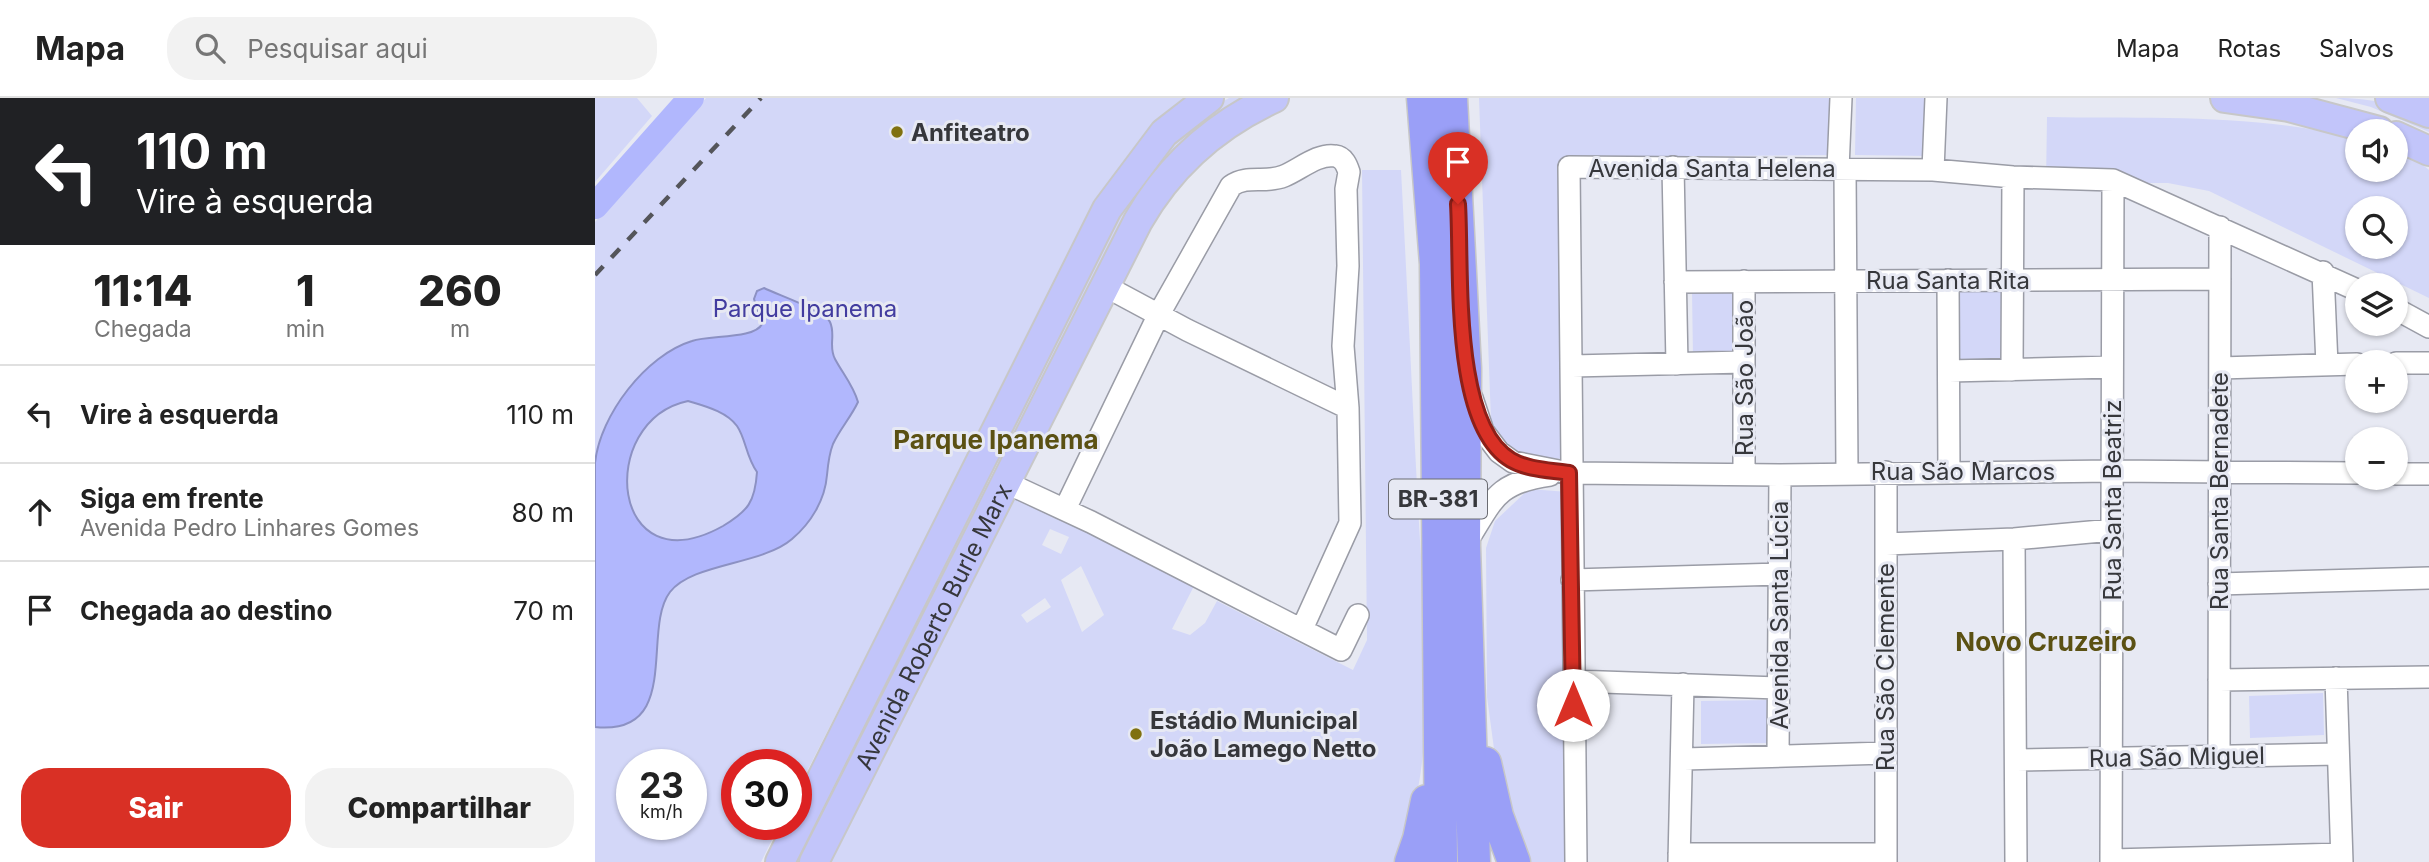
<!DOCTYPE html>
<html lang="pt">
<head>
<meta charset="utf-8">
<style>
  body { margin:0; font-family:Inter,sans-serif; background:#f2f2f2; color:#222; height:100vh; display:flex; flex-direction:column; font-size:26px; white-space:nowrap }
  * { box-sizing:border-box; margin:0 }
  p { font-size:23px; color:#767676 }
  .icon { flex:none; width:38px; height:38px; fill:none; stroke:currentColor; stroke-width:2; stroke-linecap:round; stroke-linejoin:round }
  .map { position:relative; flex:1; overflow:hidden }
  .details { display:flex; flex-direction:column; background:#fff; width:595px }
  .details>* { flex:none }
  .guide { background:#202124; color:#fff; overflow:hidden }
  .controls { position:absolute; left:1750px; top:21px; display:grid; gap:14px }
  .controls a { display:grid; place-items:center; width:63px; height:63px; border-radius:50%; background:#fff; box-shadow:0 2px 5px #0004; font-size:35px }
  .speed { position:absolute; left:21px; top:651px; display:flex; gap:14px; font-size:35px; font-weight:700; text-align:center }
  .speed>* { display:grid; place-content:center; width:91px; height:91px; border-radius:50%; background:#fff; box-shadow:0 2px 5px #0004; line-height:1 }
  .speed small { font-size:18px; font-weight:400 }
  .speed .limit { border:10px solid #d22; background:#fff; color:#111 }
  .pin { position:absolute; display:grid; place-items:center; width:60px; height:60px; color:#fff; margin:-72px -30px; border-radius:50% 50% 50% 0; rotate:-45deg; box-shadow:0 0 7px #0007 }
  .pin .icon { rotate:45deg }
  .me { position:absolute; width:77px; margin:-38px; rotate:0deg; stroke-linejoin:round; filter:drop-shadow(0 0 5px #0008) }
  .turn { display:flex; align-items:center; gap:24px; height:147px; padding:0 21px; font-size:32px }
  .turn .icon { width:91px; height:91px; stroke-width:2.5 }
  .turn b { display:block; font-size:49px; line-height:60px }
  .eta { display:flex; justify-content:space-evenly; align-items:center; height:119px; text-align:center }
  .eta b { font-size:42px; font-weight:800; line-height:49px }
  .primary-button { display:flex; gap:14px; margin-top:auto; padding:14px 21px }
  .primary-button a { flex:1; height:80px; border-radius:28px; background:#d93025; color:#fff; font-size:28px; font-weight:800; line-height:80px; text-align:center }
  .primary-button a+a { background:#f2f2f2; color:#222 }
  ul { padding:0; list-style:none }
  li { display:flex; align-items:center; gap:21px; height:98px; padding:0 21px; border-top:2px solid #e0e0e0 }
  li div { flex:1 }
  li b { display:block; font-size:26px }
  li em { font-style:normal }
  header { display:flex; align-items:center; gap:42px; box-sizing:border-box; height:98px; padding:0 35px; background:#fff; border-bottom:2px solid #e0e0e0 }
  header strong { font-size:33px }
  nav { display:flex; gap:38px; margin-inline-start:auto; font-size:24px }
  .search { width:490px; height:63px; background:#f2f2f2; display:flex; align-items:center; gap:18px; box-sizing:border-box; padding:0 24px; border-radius:28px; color:#767676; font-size:26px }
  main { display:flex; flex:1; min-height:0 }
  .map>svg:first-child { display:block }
  .green { fill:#d3d7f8; fill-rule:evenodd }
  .water { fill:#b1b7fd; stroke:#8c91c3; stroke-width:2; fill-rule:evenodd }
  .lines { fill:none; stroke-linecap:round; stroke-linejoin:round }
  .river { stroke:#b1b7fd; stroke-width:26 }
  .minor-casing { stroke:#9a9ca6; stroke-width:24 }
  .major-casing { stroke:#c7c7c8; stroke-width:32 }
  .highway-casing { stroke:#c7c7c8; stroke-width:35 }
  .minor { stroke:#fff; stroke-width:21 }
  .major { stroke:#c2c5fa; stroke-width:28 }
  .highway { stroke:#9a9ff7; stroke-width:32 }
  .rail { stroke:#54555a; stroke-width:4.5; stroke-dasharray:12 12; stroke-linecap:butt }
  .route-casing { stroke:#8d1f18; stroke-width:18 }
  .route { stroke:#d93025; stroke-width:12 }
  .poi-dot { fill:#807110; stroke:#e7e9f3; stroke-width:2.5 }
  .labels { text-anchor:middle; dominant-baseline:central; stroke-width:6; stroke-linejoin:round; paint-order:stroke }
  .shield { fill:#e7e9f3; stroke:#6b6c72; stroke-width:2 }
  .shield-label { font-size:23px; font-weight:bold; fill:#36373b }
  .poi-label { font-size:24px; font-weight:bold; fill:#36373b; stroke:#e7e9f3; text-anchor:start }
  .street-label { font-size:24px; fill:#36373b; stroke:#e7e9f3 }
  .park-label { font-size:24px; fill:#423c9f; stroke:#e7e9f3 }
  .neighbourhood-label { font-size:26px; font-weight:bold; fill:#5b5113; stroke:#e7e9f3 }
</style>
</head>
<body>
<header>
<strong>Mapa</strong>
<div class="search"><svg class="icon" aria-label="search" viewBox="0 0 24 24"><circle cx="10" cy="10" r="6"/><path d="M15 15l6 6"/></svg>Pesquisar aqui</div>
<nav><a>Mapa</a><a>Rotas</a><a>Salvos</a></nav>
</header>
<main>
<section class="details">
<div class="guide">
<div class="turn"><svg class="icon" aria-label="left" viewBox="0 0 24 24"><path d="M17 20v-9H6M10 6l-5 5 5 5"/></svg><div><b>110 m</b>Vire à esquerda</div></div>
</div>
<div class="eta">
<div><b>11:14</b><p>Chegada</p></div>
<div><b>1</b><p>min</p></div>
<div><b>260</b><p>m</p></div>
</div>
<ul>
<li><svg class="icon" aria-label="left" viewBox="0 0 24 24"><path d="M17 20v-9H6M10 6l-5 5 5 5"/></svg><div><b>Vire à esquerda</b></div><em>110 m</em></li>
<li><svg class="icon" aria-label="ahead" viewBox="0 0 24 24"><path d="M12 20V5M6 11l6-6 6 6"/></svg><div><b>Siga em frente</b><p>Avenida Pedro Linhares Gomes</p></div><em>80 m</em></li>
<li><svg class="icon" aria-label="arrive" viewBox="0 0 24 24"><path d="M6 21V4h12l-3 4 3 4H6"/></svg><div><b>Chegada ao destino</b></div><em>70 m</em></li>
</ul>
<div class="primary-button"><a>Sair</a><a>Compartilhar</a></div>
</section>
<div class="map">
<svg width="1834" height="764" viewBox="0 0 1834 764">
  <rect width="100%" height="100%" fill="#e7e9f3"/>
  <!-- green -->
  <path class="green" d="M0,0H42L57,18L0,84Z
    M111,0H597L445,215L201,695V667H142V726H185L166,764H0V124ZM37,667H96V726H37Z
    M634,0H658L620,22L404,368L401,361L526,115L578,42L612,13Z
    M884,0H1240L1238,57L969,59L978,361C938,361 916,361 896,323Z
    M1261,0H1336L1335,58L1260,57Z
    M1741,0C1778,0 1800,6 1834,22V34L1776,9Z
    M1452,19C1555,21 1662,15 1762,41V72H1801V53L1817,58L1834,72V200L1614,93L1573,85H1451ZM1762,110H1801V149H1762Z
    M767,72H806C812,184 817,295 823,407C828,515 848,665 800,764H234L415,402L424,399L599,488L577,531L595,537L610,525L622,503L758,572L772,542ZM455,431L474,439L466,456L447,447ZM486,468L509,517L487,534L466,482ZM450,500L456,509L432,525L426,517Z
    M1359,191H1416V268H1359Z
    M1146,192V259H1098L1097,193Z
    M397,384L290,595L288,589L390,385Z
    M934,391L973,394L975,764H925L908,717L892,599L891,450L900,423Z
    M1728,595L1729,637L1655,640L1654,598Z
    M1175,602V645L1106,646V603Z
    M280,611L284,612L214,764H200L275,614Z"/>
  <!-- water -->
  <path class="water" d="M169,190C183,197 230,213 235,224C241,237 233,248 240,261C248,276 258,287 263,304C256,319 245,331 238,346C234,356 233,366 232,377C230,402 216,425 197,441C167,467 97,465 75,494C46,532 88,638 0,629V365C5,317 51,257 97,243C115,237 160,241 167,226L159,201L162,193ZM93,303C109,308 131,313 142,328C151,341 151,359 162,374C160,404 153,413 128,428C15,491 0,323 93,303Z"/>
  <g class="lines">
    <!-- river -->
    <path class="river" d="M0,108L96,0"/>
    <!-- minor casing -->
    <g class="minor-casing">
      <path id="minor" d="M1078,69L1082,266
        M1243,71L1246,0
        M1250,71L1252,374
        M1338,72L1341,0
        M1728,174L1732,267
        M1353,182L1354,374
        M1149,183V376
        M1080,184L1625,181
        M510,188L592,232L753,310
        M1801,211L1834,229
        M1801,265H1834
        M977,268L1149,264
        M1625,270L1762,266
        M1417,272L1418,79
        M1354,273L1517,269
        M877,300L888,333L904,354L918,364L974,375L1185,377L1517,373L1762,375
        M1291,374V764
        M1801,376H1834
        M410,384L496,424L746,552L763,517
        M470,411L564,216L636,88C653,76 670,86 689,78C704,72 723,55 740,58C749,59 752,68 754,74L751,91L753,168L748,248L753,310L755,425L707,531
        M1419,441L1421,764
        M1291,446L1419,441L1517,432
        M869,448C898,404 898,385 955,377
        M977,482L1185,476
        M1624,486L1834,480
        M1741,580L1747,764
        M1624,582L1834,579
        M978,583L1183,590
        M1183,657L1185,377
        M1624,658L1625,129
        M1089,661L1290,655
        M1421,662L1743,656
        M1084,756H1291
        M1516,762L1746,756
        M981,764L974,69L1338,72L1418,79L1518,82L1762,192
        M1084,764L1088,586
        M1516,764L1518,82"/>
    </g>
    <!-- major casing -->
    <g class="major-casing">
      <g id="major">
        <path d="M1630,0L1694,9L1784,33"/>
        <path d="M1795,0L1834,15"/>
        <path d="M1801,38L1834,53"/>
        <path d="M185,764L512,111L569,35L614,0"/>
        <path id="s1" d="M219,764L543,123C575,67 620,27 679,0"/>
      </g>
    </g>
    <!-- highway casing -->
    <g class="highway-casing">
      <path id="highway" d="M828,0L841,166L846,764
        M856,0L870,271L869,448L879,764
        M890,665L902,718L919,764
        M816,764L824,741L832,703"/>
    </g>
    <!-- minor -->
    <use href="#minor" class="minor"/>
    <!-- major -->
    <use href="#major" class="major"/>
    <!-- highway -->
    <use href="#highway" class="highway"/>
    <!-- rail -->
    <path class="rail" d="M0,177L166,0"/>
  </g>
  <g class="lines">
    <!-- route casing -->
    <g class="route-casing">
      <path id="route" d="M863,106C867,170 856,327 916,362C933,372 956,372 974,375L978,607"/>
    </g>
    <!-- route -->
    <use href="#route" class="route"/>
  </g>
  <!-- markers -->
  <g class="poi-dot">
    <circle cx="302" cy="34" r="7"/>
    <circle cx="541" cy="636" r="7"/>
  </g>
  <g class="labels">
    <!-- shield labels -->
    <rect class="shield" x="794" y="381.5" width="98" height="39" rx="5"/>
    <g class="shield-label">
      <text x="843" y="401">BR-381</text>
    </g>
    <!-- poi labels -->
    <g class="poi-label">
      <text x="316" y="34">Anfiteatro</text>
      <text x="555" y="622">Estádio Municipal<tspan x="555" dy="28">João Lamego Netto</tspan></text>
    </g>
    <!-- street labels -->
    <g class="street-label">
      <text x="1117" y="70">Avenida Santa Helena</text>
      <text x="1353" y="182">Rua Santa Rita</text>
      <text transform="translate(1149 280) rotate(-90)">Rua São João</text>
      <text x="1368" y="373">Rua São Marcos</text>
      <text transform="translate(1624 393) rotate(-90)">Rua Santa Bernadete</text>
      <text transform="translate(1517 402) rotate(-90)">Rua Santa Beatriz</text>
      <text transform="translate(1184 517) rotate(-90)">Avenida Santa Lúcia</text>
      <text stroke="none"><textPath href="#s1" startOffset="264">Avenida Roberto Burle Marx</textPath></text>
      <text transform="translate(1290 569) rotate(-90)">Rua São Clemente</text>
      <text transform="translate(1582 659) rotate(-1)">Rua São Miguel</text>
    </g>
    <!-- park labels -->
    <g class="park-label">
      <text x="210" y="210">Parque Ipanema</text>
    </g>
    <!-- neighbourhood labels -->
    <g class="neighbourhood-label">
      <text x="401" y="341">Parque Ipanema</text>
      <text x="1451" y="543">Novo Cruzeiro</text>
    </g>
  </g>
</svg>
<div class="controls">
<a><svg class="icon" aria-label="sound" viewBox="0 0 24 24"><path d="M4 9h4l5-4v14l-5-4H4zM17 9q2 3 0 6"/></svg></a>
<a><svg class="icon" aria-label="search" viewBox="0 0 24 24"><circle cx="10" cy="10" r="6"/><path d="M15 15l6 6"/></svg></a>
<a><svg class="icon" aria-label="layers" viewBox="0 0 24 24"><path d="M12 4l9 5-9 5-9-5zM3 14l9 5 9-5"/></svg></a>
<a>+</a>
<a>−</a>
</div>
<div class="speed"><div>23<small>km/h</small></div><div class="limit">30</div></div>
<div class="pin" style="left:863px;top:106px;background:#d93025"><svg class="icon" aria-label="arrive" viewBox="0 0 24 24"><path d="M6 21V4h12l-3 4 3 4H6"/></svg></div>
<svg class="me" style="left:978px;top:607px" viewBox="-20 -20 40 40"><circle r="19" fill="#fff"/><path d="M0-13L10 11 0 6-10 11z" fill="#d93025"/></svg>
</div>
</main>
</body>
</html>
